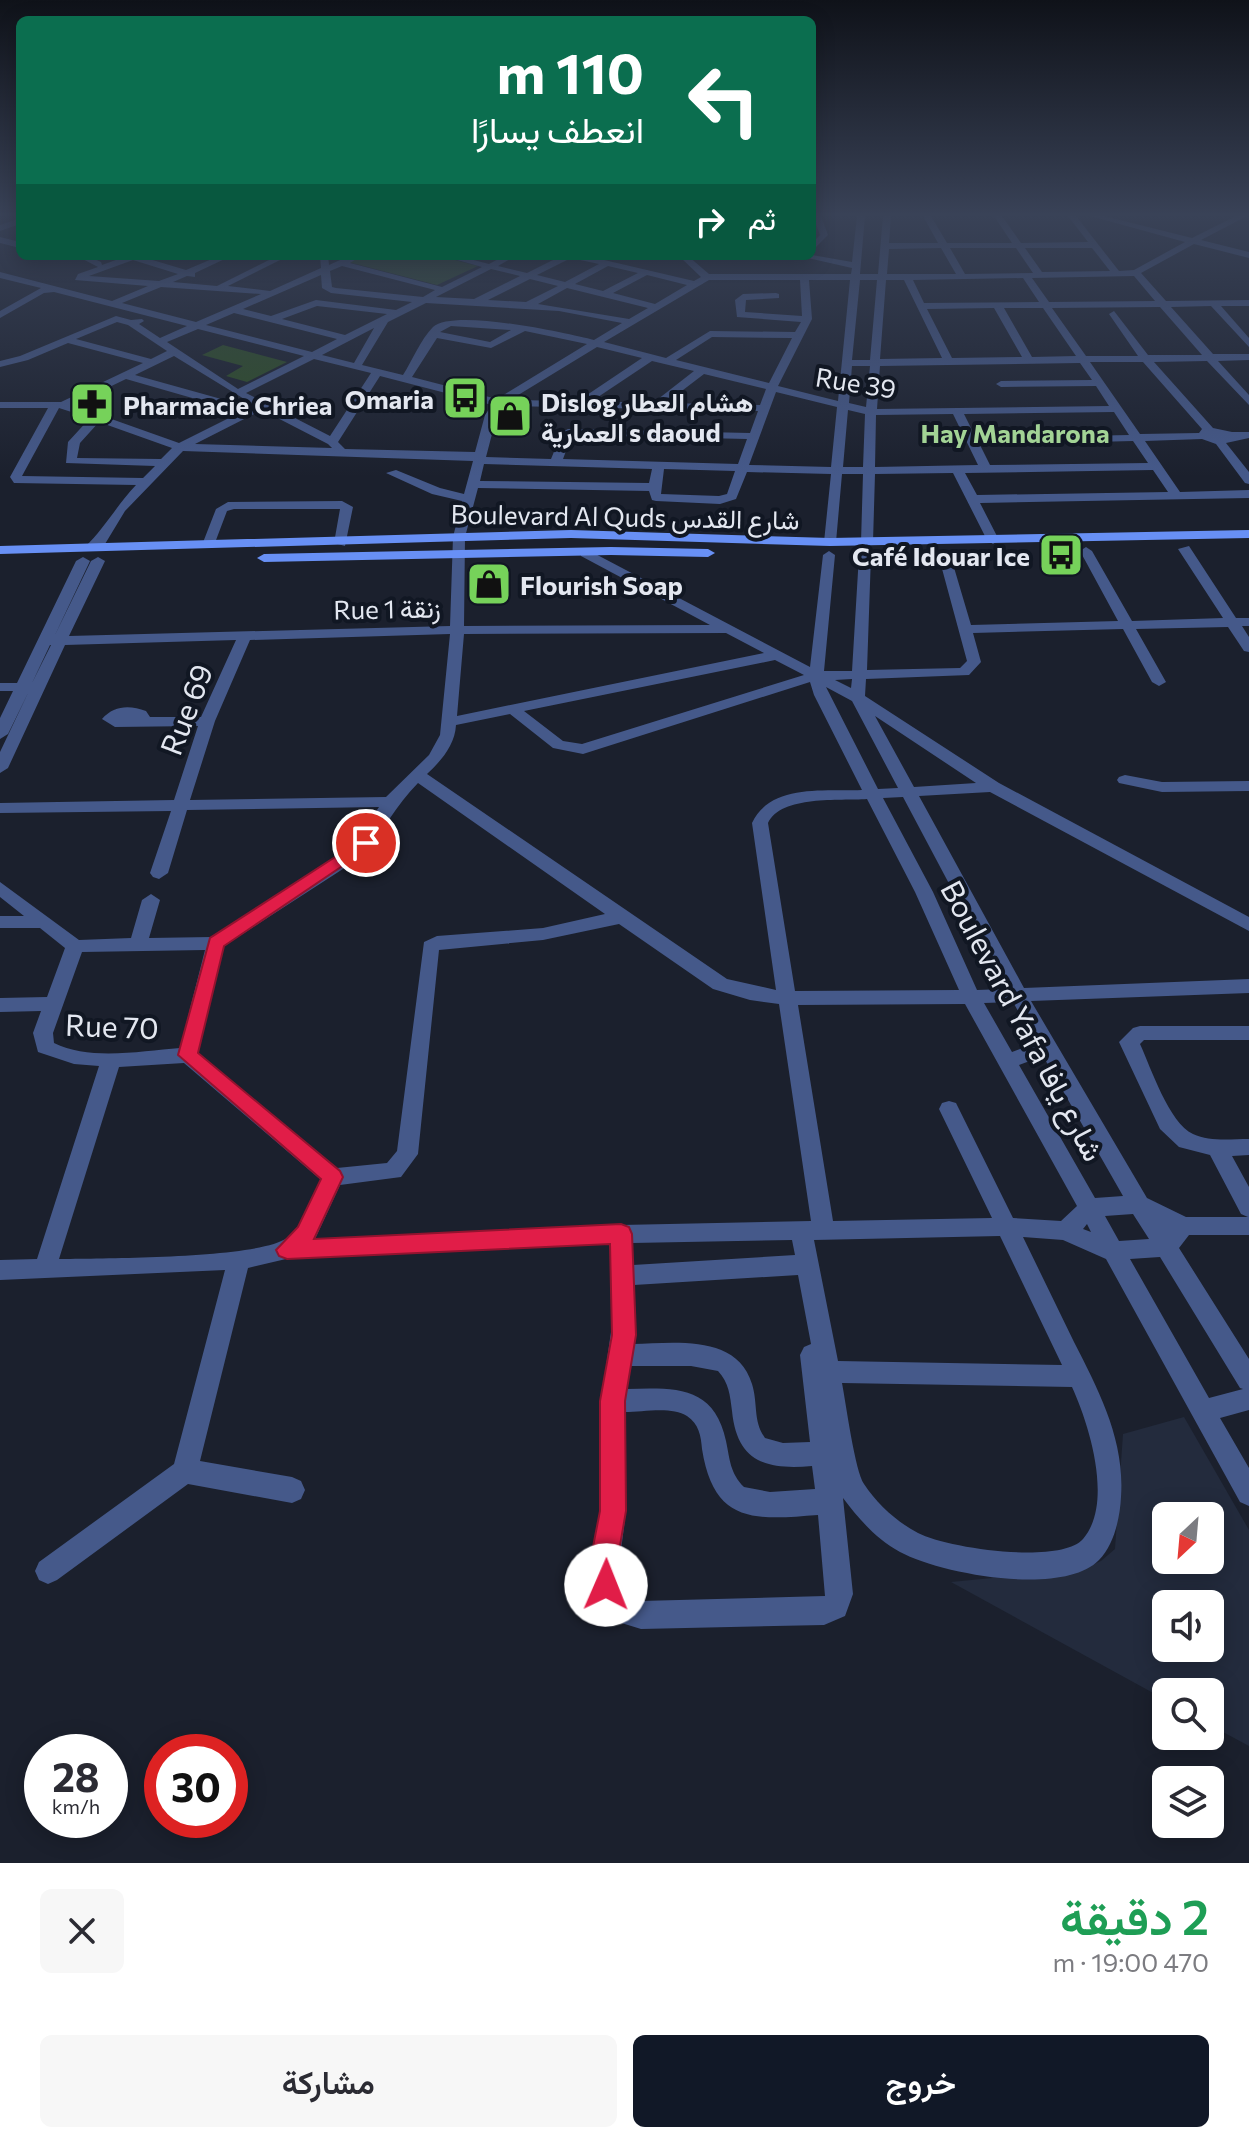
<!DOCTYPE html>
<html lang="ar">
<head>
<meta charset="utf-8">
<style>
  body { margin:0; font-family:Commissioner,Vazirmatn,sans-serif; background:#f7f7f7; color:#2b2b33; direction:rtl; height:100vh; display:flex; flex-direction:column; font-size:30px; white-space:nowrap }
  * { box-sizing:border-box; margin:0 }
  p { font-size:26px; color:#7c7c81 }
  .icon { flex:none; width:44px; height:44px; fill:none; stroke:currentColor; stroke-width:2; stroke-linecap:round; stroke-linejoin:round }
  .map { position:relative; height:1863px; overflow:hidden; direction:ltr }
  .sheet { display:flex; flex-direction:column; background:#fff; flex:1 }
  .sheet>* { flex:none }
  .top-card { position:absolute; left:16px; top:16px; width:800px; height:244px; border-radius:12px; box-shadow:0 4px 20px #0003; direction:rtl; background:#0b6e4f; color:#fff; overflow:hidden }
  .needle { width:52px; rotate:206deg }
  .fabs { position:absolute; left:1152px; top:1502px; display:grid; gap:16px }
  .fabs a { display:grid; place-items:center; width:72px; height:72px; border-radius:12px; background:#fff; box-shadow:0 4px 20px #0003; font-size:40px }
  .speed { position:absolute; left:24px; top:1734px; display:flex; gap:16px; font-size:40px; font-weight:700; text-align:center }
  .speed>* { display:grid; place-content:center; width:104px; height:104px; border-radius:50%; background:#fff; box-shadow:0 4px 20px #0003; line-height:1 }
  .speed small { font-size:20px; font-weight:400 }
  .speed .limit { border:12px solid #d22; background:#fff; color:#111 }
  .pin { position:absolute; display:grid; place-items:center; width:68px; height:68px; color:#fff; margin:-34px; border:4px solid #fff; border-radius:50%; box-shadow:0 2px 8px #0007 }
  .me { position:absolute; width:88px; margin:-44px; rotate:1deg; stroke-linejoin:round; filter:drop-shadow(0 0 6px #0008) }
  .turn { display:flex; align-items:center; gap:28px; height:168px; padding:0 40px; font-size:36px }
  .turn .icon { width:104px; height:104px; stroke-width:2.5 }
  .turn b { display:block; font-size:56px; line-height:68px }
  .then { display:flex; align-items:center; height:76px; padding:0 40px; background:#0003; gap:16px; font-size:30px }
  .round { display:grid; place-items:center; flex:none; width:84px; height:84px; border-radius:12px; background:#f7f7f7 }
  .headline { display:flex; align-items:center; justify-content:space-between; height:136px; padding:0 40px }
  h1 { font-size:48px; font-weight:600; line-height:60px; color:#1e9e55 }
  .cta { display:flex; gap:16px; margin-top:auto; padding:16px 40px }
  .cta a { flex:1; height:92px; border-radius:12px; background:#111827; color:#fff; font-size:32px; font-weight:600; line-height:92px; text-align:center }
  .cta a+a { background:#f7f7f7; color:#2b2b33 }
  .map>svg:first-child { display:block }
  .built { fill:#232b3d; fill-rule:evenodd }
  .green { fill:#2e4f24 }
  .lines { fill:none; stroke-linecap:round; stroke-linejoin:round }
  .minor { fill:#45598a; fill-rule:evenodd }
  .major { fill:#6890f5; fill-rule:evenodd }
  .route { fill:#e11d48; stroke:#92132f; stroke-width:2 }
  .labels { text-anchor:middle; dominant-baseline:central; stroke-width:8; stroke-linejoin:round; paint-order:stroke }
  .far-street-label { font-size:26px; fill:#e3e7f0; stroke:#111723 }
  .far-poi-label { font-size:26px; font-weight:bold; fill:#e3e7f0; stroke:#111723; text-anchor:start }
  .far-neighbourhood-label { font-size:26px; font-weight:bold; fill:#a2d395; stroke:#111723 }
  .street-label { font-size:30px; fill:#e3e7f0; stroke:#111723 }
</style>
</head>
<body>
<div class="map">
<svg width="1249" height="1863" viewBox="0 0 1249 1863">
  <rect width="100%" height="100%" fill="#1b202d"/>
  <!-- built -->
  <path class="built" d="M1184,1417L1249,1530V1746L1210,1725V1692H1166V1700L951,1582L1083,1569L1101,1561L1115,1549L1123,1434ZM1166,1516H1210V1560H1166ZM1166,1604H1210V1648H1166Z"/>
  <!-- green -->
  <path class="green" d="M361,256H439L478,266L437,285L348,262Z
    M223,345L287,362L247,382L226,376L243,366L202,355Z"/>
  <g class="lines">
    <!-- minor -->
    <path class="minor" d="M813,216H821L828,235L812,251V243L820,235Z
      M857,216H865L860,274H878L883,216H891L889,243H938L923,216H931L947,243H1012L994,216H1002L1021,243L1088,242L1068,216H1076L1119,271L1134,270L1185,242L1090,216H1104L1192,238L1236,216H1247L1201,240L1249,252V258L1194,244L1141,273L1166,301L1249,300V306H1221L1249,338V347L1211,306L1171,307L1213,354H1249V360L1218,361L1249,395V405L1207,361L1154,362L1213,428L1232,432H1249V438L1226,443L1249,472V484L1245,483L1216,444L1202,439L1145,441L1180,492L1249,490V498L980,503L999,540L993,544L987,540L953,473L875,474L873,542L867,546L861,542L863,474H842L836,542L830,546L824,542L831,474L747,472L736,499L720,504L656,501L652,500L649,491L478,488L465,537L464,626L710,625L581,556V550L586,549L810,667L823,555L829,551L835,555L824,671H852L859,555L865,551L871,555L867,670L960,668L967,661L938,554L939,551L950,554L971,625L1118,621L1080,551L1086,547L1092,551L1132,621L1223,618L1178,549L1189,546L1236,618H1249V626H1242L1249,637V652L1244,651L1228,627L1136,629L1166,682L1159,686L1152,682L1123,629L973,633L981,662L969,675L866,679L865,696L999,783L1249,917V931L990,792L919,796L1024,988L1249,979V993L1031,1001L1147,1198L1186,1217H1248L1241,1214L1210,1155L1179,1147L1160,1129L1119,1042L1133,1028L1140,1026H1249V1040H1144L1140,1044C1151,1068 1169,1123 1193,1134C1210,1142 1231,1139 1249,1139V1155L1232,1156L1249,1187V1235H1189L1179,1248L1249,1359V1410L1220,1418L1249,1468V1506L1240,1502L1106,1259L1063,1240L1023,1237C1040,1272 1057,1307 1074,1342C1099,1391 1125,1440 1121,1497C1120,1518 1114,1545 1099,1560C1063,1597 941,1574 900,1552C876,1539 859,1519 843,1498L853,1594L845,1616L824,1625L641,1629L615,1621L603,1611L592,1574L600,1511L601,1401L612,1325L610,1244L286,1259L248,1268L200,1461L292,1477L301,1481L305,1490L301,1499L292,1503L188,1484L57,1580L48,1584L39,1580L35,1571L39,1562L174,1464L225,1270L0,1280V1260L37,1259L99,1066L74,1064L38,1052L33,1033L41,1011L0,1012V998L47,997L65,948L40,928H0V916H24L0,897V882L79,940L131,938L142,900L151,894L160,900L149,938L212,937L351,848L379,807L187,810L168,873L159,879L153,877L150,873L171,811L0,813V803L174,800L198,726L115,727L102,719C114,705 130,705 146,711L150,717H201L236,640L65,645L8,768L0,773V752L29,691L8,734L0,739V718L13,691H0V683H17L76,561L83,557L90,561L54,637L91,561L98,557L105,561L69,636L450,626L453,537L462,501L432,494L386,473L396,470L440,488L464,494L473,461L183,451L125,511L105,544L96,550H86L85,547C104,529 117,505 136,485L14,483L10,477L48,408H0V402H61L143,363L68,343L28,360L0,367V361L20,356L116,316L131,320L142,319L144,321L139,324L160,338L187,326L54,292L44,293L0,318V311L41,288L0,278V272L112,301L148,286L75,280L78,274L98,267L77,256H88L101,262L102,265L127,256H139L186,270L219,256H231L195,273V277L187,276L173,282L217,286L277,256H288L228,286L270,291L321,268L320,256H328L329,265L349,256H361L350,263L442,287L482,267L443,256H458L489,264L504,256H515L498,266L527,273L561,256H587L694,281L701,277L679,256H688L709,274H851L852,268L799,256L812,255L852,262ZM941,248L956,274H887L889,249ZM950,248H1016L1033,273L965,274ZM1025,248H1092L1110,271L1042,272ZM571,258L599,264L565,282L537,275ZM133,260L178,274L159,281L89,276ZM342,266L435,290L423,297L336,288L332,287L330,271ZM608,266L638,273L603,291L575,284ZM491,269L520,276L474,299L436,297ZM321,275L322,288L331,293L412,302L396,310L316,300L271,316L243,309ZM647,275L687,285L655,304L613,293ZM1134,276L1155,301L1049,302L1032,278ZM1023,278L1039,302L924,303L913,280ZM530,279L558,286L526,302L488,300ZM709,280H800L802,316L745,312L746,300L779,298V294L776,293L743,294L735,300L737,317L801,322L795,332L710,331L666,358L604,342ZM809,280H850L838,401L778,386L812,319ZM860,280H877L870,360H852ZM886,280H904L942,358L880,359ZM161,287L261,294L196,322L122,303ZM567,288L648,308L629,319L538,304ZM426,303L559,311L622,323L594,340C566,333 454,308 433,327C421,339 412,361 403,375L362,365L388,322ZM317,306L387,314L345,335L282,319ZM1160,307L1202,355H1148L1114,311L1109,314L1138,356H1086L1052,308ZM994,308L1022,357L952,358L927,309ZM1004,308H1043L1076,356L1032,357ZM234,313L337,339L312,352L206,325ZM117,322L128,325L167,351L151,359L76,339ZM451,326L511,330L490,342L440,332ZM374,328L354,363L322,355ZM198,329L304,356L238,389L167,342ZM525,331L587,344L497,399L412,377L437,338L491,348ZM712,337L792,338L769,383L676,360ZM597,347L642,358L578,401L510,400ZM174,356L254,405L250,407L135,375ZM314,359L371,373L330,436L246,393ZM652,361L694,371L653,403L592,401ZM1090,362H1143L1202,429L1199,433L1140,434ZM1080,363L1092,380L1001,381L996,384L1001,387L1096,386L1109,406L877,409L880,366ZM852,366H870L866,407L849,403ZM704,374L766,389L760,405L666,403ZM380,376L492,405L485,415L475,452L345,449L338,442ZM126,379L241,412L179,443L72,405ZM776,392L837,407L831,467L749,465ZM502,406L758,411L750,433L568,429L562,432L551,459L486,457L497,415ZM59,408L90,418L68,442L66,463L155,466L143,478L22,476ZM262,410L328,444L332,448L195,444ZM848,410L865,414L863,467H843ZM1114,412L1129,435L976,438L964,414ZM953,414L978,465L875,467L876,415ZM99,422L172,448L161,459L77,458L80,443ZM572,435L747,439L738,464L563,459ZM1133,441L1148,463L990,465L980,445ZM484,464L652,469L649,483L480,481ZM664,469L735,471L727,494L719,496L661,494ZM1153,470L1168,492L977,495L965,473ZM726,633L764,653L457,716L464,634ZM450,634L440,735L429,755L386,797L190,800L215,721L250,640ZM50,645H51L32,683ZM775,660L804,675L582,744L563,741L524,711ZM852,679L851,688L835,680ZM810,682L814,695L862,790C825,792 771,783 752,823L776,990L727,979L427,774C441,761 455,745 456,725L510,714L553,748L583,754ZM826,687L852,701L898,788L878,789ZM875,716L976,783L914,787ZM418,783L605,914L543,928L437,936L424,942L397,1151L387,1163L337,1168L198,1053L224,946L363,856C383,831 396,805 418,783ZM903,797L1005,989L977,990L933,892L883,798ZM867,799L915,892L959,990L795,991L768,823C781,795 840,801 867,799ZM619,924L713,989L750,1000L779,1004L811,1221L621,1225L315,1239L340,1185L401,1177L418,1154L439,950L543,940ZM205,950L180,1048C141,1051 90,1061 54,1043L53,1033L82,952ZM1013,1002L1036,1043L1012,1052L984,1003ZM965,1004L1077,1206L1061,1221L1013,1218L956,1103L949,1101L942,1103L939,1109L992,1218L833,1221L798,1005ZM1043,1056L1123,1196L1095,1198L1019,1065ZM184,1063L321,1180C313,1199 306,1226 287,1238C257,1259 103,1258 59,1259L119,1067ZM1133,1214L1149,1239L1119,1241L1105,1216ZM1087,1224L1091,1232L1083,1229ZM1000,1236L1062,1365L838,1361L814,1240ZM792,1240L795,1255L633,1265L632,1243ZM1160,1257L1240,1388L1243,1389L1209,1398L1130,1259ZM798,1275L811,1344L804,1347L800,1355L810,1442L783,1443L765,1438C753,1422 758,1403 752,1384C737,1334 675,1343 633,1344L636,1325L634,1285ZM630,1366H691L718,1371C729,1383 730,1395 732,1411C737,1462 766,1470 812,1466L815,1489L770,1492L744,1487C730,1473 730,1460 726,1441C714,1385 675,1388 627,1389ZM842,1383L1072,1387C1089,1424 1114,1503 1083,1539C1060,1565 946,1548 918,1533C897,1522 877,1504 864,1484C855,1471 846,1404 842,1383ZM625,1412C643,1412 672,1406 687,1416C699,1424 701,1436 702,1449C714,1524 754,1520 818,1515L825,1596L641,1601L624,1593L618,1574L626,1511Z
      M20,218V224L0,231V225Z
      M0,237L20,242V248L0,243Z
      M342,501L353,507L345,546L334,543L340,509H234L227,511L213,548L202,545L216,509L228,502Z
      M1125,775L1162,782L1249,781V791L1162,792L1119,783L1117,780L1119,777Z"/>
    <!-- major -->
    <path class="major" d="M571,530L830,538L1249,530V538L830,546L571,538L0,554V546Z
      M611,547L708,549L715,553L708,557L611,555L264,562L257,558L264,554Z"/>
  </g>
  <!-- sky -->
  <linearGradient id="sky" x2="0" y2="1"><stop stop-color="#0f1219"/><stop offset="0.45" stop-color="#394257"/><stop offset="1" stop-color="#394257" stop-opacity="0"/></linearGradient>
  <rect width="1249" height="477" fill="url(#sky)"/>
  <!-- route -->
  <path class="route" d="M366,837L372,839L375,843L372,846L224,946L198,1053L340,1171L343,1177L314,1239L621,1224L629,1227L632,1234L636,1335L625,1401L626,1511L618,1557L620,1585L616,1594L606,1598L597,1594L593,1585L591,1557L600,1511V1401L612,1335L610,1244L287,1259L279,1256L276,1250L298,1227L321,1179L178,1055L210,938Z"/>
  <!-- icons -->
  <defs>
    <g id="bus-square" transform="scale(2.3)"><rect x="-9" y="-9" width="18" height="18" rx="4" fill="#76d25a" stroke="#111723"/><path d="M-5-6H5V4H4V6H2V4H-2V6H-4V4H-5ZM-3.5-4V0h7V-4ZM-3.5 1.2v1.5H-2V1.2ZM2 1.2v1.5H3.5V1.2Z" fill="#111"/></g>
    <g id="pharmacy-square" transform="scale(2.3)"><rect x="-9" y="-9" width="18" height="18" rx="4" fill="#76d25a" stroke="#111723"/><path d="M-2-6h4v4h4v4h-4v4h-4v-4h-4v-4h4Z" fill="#111"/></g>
    <g id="shop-square" transform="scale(2.3)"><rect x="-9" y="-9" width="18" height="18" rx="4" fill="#76d25a" stroke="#111723"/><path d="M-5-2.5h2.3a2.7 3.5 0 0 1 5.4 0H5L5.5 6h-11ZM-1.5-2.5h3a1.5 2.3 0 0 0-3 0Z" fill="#111"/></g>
  </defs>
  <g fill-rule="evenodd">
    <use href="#bus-square" x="465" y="398"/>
    <use href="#pharmacy-square" x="92" y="404"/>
    <use href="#shop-square" x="510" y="416"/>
    <use href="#bus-square" x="1061" y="555"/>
    <use href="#shop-square" x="489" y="584"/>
  </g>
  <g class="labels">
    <!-- far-street labels -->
    <g class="far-street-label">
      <text transform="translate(856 382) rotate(9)">Rue 39</text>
      <text transform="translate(625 516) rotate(1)">Boulevard Al Quds شارع القدس</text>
      <text transform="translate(387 608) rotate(-1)">Rue 1 زنقة</text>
    </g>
    <!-- far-poi labels -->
    <g class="far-poi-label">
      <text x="434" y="398" text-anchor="end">Omaria</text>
      <text x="541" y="401">Dislog هشام العطار<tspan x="541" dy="30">العمارية s daoud</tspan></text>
      <text x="123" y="404">Pharmacie Chriea</text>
      <text x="1030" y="555" text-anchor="end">Café Idouar Ice</text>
      <text x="520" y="584">Flourish Soap</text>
    </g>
    <!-- far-neighbourhood labels -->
    <g class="far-neighbourhood-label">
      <text x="1015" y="432">Hay Mandarona</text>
    </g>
    <!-- street labels -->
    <g class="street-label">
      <text transform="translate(185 709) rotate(-69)">Rue 69</text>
      <text transform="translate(1024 1020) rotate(62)">Boulevard Yafa شارع يافا</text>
      <text transform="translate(112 1025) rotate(2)">Rue 70</text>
    </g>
  </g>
</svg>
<div class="fabs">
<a><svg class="needle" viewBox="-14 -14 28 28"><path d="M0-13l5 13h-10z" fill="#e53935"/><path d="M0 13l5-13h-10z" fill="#7c7c81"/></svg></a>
<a><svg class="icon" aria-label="sound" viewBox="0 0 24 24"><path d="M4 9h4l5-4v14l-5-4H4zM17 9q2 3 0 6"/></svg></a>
<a><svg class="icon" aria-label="search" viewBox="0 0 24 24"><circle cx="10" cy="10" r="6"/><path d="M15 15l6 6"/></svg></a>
<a><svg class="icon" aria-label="layers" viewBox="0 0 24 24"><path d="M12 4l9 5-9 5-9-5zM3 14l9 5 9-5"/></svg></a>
</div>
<div class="speed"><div>28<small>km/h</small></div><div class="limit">30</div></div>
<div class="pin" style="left:366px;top:843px;background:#d93025"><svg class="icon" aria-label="arrive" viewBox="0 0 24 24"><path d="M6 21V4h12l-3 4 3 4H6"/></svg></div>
<svg class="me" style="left:606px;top:1585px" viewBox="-20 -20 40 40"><circle r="19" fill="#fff"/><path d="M0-13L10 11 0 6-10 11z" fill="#e11d48"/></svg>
<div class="top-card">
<div class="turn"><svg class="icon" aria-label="left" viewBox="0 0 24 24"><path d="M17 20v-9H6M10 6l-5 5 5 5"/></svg><div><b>110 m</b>انعطف يسارًا</div></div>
<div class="then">ثم<svg class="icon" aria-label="right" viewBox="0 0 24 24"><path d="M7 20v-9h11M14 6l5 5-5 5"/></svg></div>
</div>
</div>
<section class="sheet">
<div class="headline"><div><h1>2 دقيقة</h1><p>470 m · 19:00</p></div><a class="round"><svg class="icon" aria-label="close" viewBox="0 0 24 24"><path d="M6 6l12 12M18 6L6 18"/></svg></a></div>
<div class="cta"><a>خروج</a><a>مشاركة</a></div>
</section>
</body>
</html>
